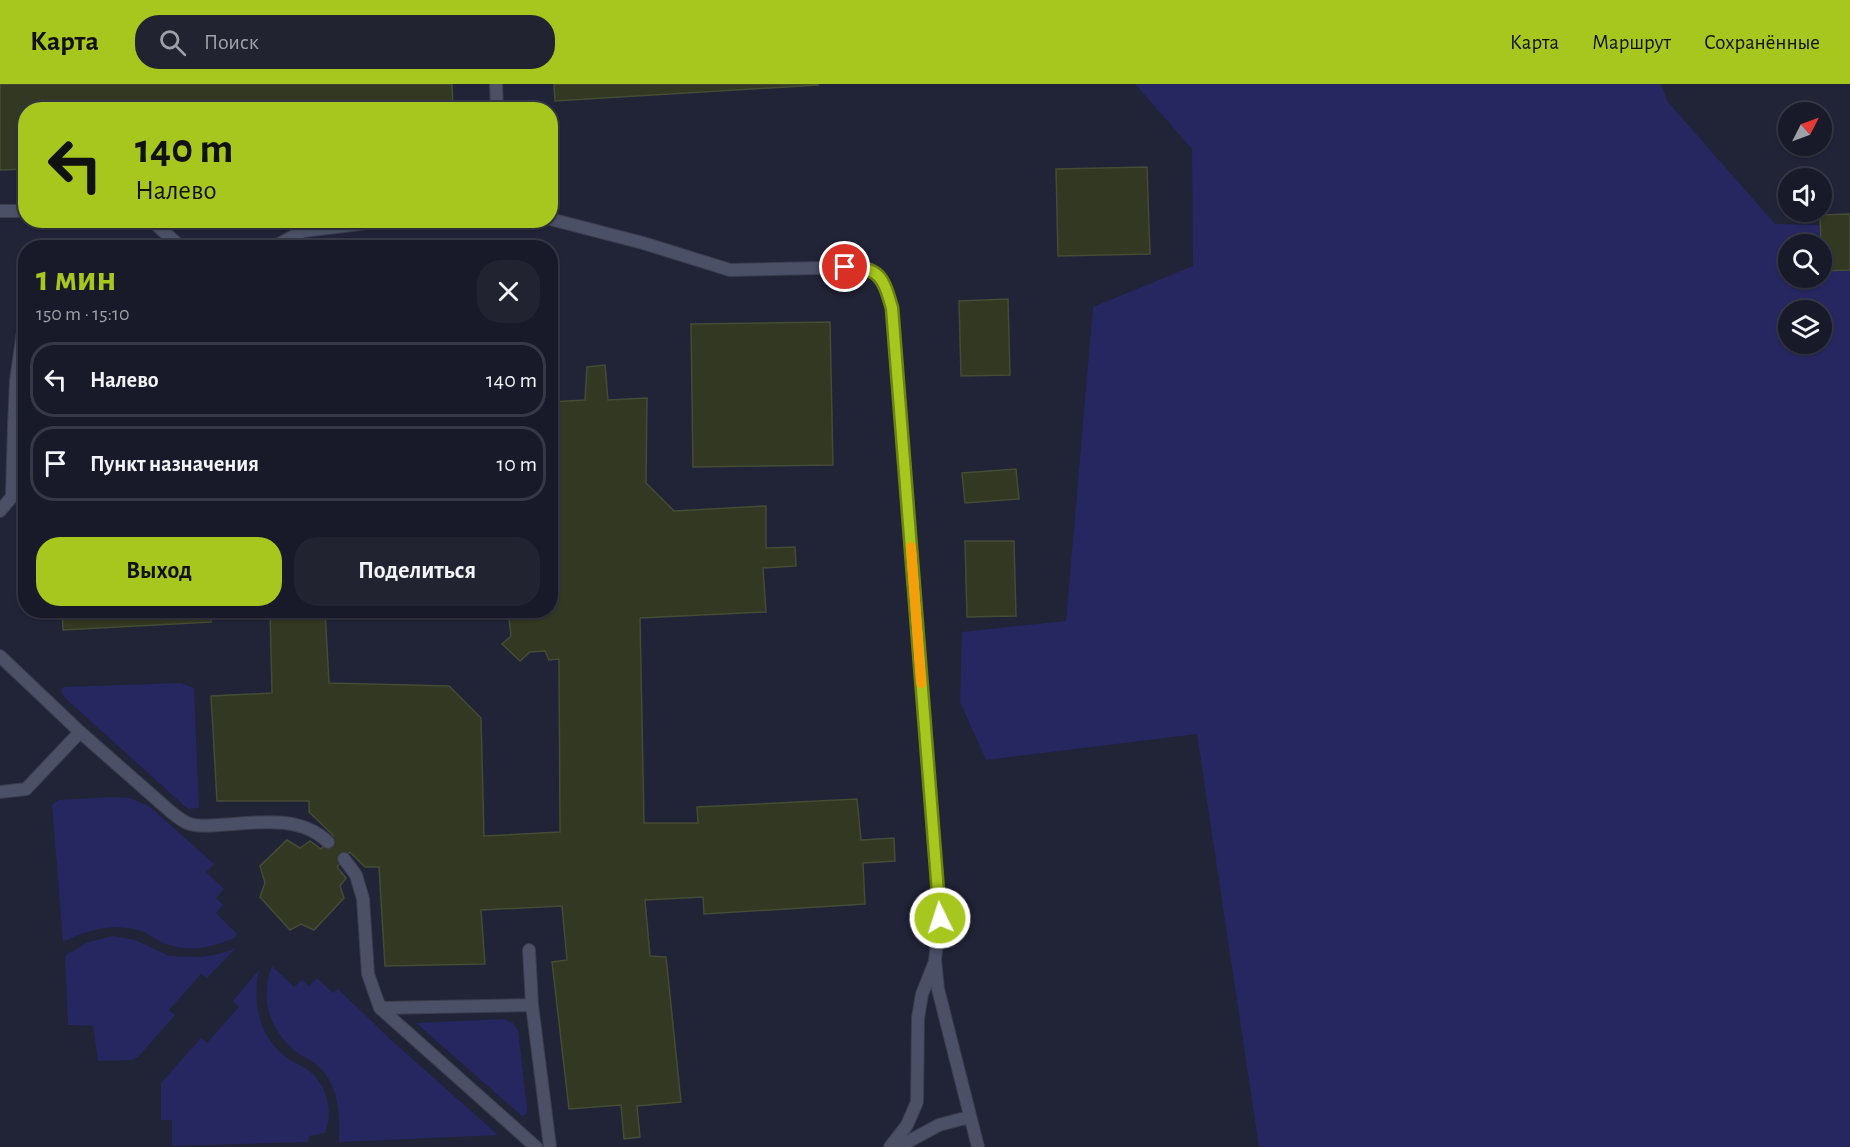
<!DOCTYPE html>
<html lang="ru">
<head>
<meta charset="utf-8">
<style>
  body { margin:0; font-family:"Alegreya Sans",sans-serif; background:#222331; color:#f1f3f6; height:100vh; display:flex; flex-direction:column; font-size:22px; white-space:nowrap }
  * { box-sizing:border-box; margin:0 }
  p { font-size:20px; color:#9fa1a8 }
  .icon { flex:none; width:33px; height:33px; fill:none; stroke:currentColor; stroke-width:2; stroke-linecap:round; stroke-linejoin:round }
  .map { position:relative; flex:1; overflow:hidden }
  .sheet { position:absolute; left:18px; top:156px; width:540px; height:378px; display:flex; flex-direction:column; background:#191a29; border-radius:24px; box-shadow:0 2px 4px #0004,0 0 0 2px #373846 }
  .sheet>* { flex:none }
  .guide { position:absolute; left:18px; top:18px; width:540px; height:126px; border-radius:24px; box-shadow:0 2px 4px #0004,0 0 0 2px #373846; background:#a7c71e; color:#111; overflow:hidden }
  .needle { width:39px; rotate:48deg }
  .buttons { position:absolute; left:1778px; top:18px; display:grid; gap:12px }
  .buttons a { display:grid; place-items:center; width:54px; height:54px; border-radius:50%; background:#191a29; box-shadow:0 2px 4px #0004,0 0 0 2px #373846; font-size:30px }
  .pin { position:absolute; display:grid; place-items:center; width:51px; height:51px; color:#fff; margin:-26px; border:3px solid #fff; border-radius:50%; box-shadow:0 2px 6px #0007 }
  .me { position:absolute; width:66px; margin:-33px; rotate:356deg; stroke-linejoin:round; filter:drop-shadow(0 0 4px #0008) }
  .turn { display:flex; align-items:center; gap:21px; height:126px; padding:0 18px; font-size:27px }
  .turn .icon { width:78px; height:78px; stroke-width:2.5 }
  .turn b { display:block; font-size:42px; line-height:51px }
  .round { display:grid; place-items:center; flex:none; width:63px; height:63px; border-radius:24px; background:#222331 }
  .headline { display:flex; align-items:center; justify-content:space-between; height:102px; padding:0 18px }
  h1 { font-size:36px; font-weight:700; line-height:45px; color:#a7c71e }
  .action { display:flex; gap:12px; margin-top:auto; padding:12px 18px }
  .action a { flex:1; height:69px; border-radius:24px; background:#a7c71e; color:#111; font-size:24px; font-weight:700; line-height:69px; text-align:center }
  .action a+a { background:#222331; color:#f1f3f6 }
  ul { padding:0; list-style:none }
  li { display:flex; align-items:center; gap:18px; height:75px; margin:0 12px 9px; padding:0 6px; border:3px solid #373846; border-radius:24px }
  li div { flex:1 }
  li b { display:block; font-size:22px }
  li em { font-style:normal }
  header { display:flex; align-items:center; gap:36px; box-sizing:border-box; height:84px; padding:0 30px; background:#a7c71e; color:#111 }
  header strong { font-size:28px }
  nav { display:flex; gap:33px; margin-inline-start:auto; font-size:21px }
  .search { width:420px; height:54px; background:#222331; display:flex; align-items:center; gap:15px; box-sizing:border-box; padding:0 21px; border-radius:24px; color:#9fa1a8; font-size:22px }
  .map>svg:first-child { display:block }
  .green { fill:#262760; fill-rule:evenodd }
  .building { fill:#323822; stroke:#454b34; stroke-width:1.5 }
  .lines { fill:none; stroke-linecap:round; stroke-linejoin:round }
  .service-casing { stroke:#3b3d4e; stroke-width:14 }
  .service { stroke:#4c5066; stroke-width:12 }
  .route-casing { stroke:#6d8114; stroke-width:15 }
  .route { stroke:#a7c71e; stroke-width:10 }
  .slow { stroke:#f59e0b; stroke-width:10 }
</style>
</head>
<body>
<header>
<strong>Карта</strong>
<div class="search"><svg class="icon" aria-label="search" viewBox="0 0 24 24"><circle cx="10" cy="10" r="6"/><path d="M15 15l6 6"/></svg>Поиск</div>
<nav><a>Карта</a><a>Маршрут</a><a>Сохранённые</a></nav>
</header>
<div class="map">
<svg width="1850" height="1063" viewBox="0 0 1850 1063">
  <rect width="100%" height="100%" fill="#212337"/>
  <!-- green -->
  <path class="green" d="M1135,0H1661L1668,18L1775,140L1850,142V1063H1259L1197,650L986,676L960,618L962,548L1066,537L1093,223L1193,182L1192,65ZM1788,160H1821V194H1788ZM1788,226H1821V260H1788Z
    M181,599L194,604L199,724L188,725L64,613L61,606L64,603Z
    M112,713L129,714L149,722L214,780L206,788L224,805L216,814L223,821L216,829L237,850L234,854C209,865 184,869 159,857C152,853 146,848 138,846C112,839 86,846 63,858L52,721L59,716Z
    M113,852L135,856L169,872L201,873L219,870L236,864L207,894L201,890L169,926L175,931L138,973L132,976L98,977L93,942L68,941L65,872L86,859Z
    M272,882L294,903L302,896L309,902L317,894L333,909L338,905L391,956L498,1051L339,1058C339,1034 340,1011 326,991C318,978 305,975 294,966C268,944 260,912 272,882Z
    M259,886C253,915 257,943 277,965C286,975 297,979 308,986C327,1000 334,1028 325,1049L309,1052L308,1058L172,1062V1036H161V999L201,954L207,959L239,923L233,917Z
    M504,935L513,939L518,946L527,1024L526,1030L522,1032L416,939Z"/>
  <!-- building -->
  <path class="building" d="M0,0H452L453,26H26V85L0,86Z
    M554,0H818V1L555,17Z
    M1147,83L1150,170L1058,172L1056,85Z
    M1850,130V186L1822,187L1820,131Z
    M1008,215L1010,291L961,292L959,217Z
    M830,238L833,381L693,383L691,240Z
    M605,281L608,316L647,314L646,399L674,427L766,422V464L795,463L796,482L763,484L766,528L640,534L644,739H698L697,723L857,715L861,756L894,754L895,777L863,779L865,820L704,830L703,813L645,816L650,872L666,873L681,1018L637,1022L640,1053L624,1055L621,1021L569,1025L552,878L567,876L562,822L481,826L485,880L385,882L379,783H365L350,768L337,783L346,794L340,802L344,814L314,846L301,840L290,846L260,813L265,799L260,782L287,756L300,764L310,757L321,765L333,751L309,728V717H217L211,612L272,609L270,526H325L329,599L449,602L481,634L484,752L560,748L559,575L549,576L545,567L530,568L520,577L502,560L511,552L509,535H498L497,526H550V318L585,316L587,283Z
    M1016,385L1019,415L965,419L962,389Z
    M965,457H1014L1016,532L967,533Z
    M62,526H210L211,538L63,546Z"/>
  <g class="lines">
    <!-- service casing -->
    <g class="service-casing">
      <path id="service" d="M496,0L497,26
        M0,127H26
        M550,135L643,159L730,186L865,183C882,192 887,206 892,224L940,834L935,876L938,905L978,1063
        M151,136L182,164
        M272,164L303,147L392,136
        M14,342L16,297L26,227
        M12,410L14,342L26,330
        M0,427L26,396
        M0,572L80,648L171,728C176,732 181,736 187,739C197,743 209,742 219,741C256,739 299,730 328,758
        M0,708L26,705L80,648
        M344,775L356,791L363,815L368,890L380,924L536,1063
        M529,866L532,921L550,1063
        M380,924L532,921
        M890,1063L907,1041L917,1018L918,934L922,910L934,880
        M898,1063L939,1041L969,1033"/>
    </g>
    <!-- service -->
    <use href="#service" class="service"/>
  </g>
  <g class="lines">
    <!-- route casing -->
    <g class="route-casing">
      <path id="route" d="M845,183C880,183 883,193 892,224L940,834"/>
    </g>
    <!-- route -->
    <use href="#route" class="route"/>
    <!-- slow -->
    <path class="slow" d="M911,463L921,599"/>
  </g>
</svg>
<div class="buttons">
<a><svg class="needle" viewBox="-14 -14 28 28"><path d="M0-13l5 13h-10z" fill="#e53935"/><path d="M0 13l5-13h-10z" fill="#9fa1a8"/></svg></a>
<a><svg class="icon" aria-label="sound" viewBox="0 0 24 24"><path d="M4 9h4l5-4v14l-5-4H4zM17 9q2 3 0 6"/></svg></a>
<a><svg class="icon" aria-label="search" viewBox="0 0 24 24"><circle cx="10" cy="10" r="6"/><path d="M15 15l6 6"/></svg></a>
<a><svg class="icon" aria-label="layers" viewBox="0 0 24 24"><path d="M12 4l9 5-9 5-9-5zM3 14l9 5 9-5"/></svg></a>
</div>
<div class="pin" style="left:845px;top:183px;background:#d93025"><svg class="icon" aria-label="arrive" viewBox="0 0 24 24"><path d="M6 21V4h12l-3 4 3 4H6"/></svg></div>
<svg class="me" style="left:940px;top:834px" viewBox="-20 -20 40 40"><circle r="17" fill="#a7c71e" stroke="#fff" stroke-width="3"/><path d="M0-11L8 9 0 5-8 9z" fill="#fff"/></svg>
<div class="guide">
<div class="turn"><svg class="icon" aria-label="left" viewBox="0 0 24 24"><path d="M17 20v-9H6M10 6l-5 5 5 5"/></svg><div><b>140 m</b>Налево</div></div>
</div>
<section class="sheet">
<div class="headline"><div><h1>1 мин</h1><p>150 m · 15:10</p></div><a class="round"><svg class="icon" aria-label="close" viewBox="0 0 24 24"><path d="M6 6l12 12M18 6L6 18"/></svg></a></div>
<ul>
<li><svg class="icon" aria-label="left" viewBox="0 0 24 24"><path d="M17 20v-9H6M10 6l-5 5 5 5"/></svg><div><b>Налево</b></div><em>140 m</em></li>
<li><svg class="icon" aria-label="arrive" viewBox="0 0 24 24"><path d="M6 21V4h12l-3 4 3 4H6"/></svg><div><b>Пункт назначения</b></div><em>10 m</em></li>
</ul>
<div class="action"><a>Выход</a><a>Поделиться</a></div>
</section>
</div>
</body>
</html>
